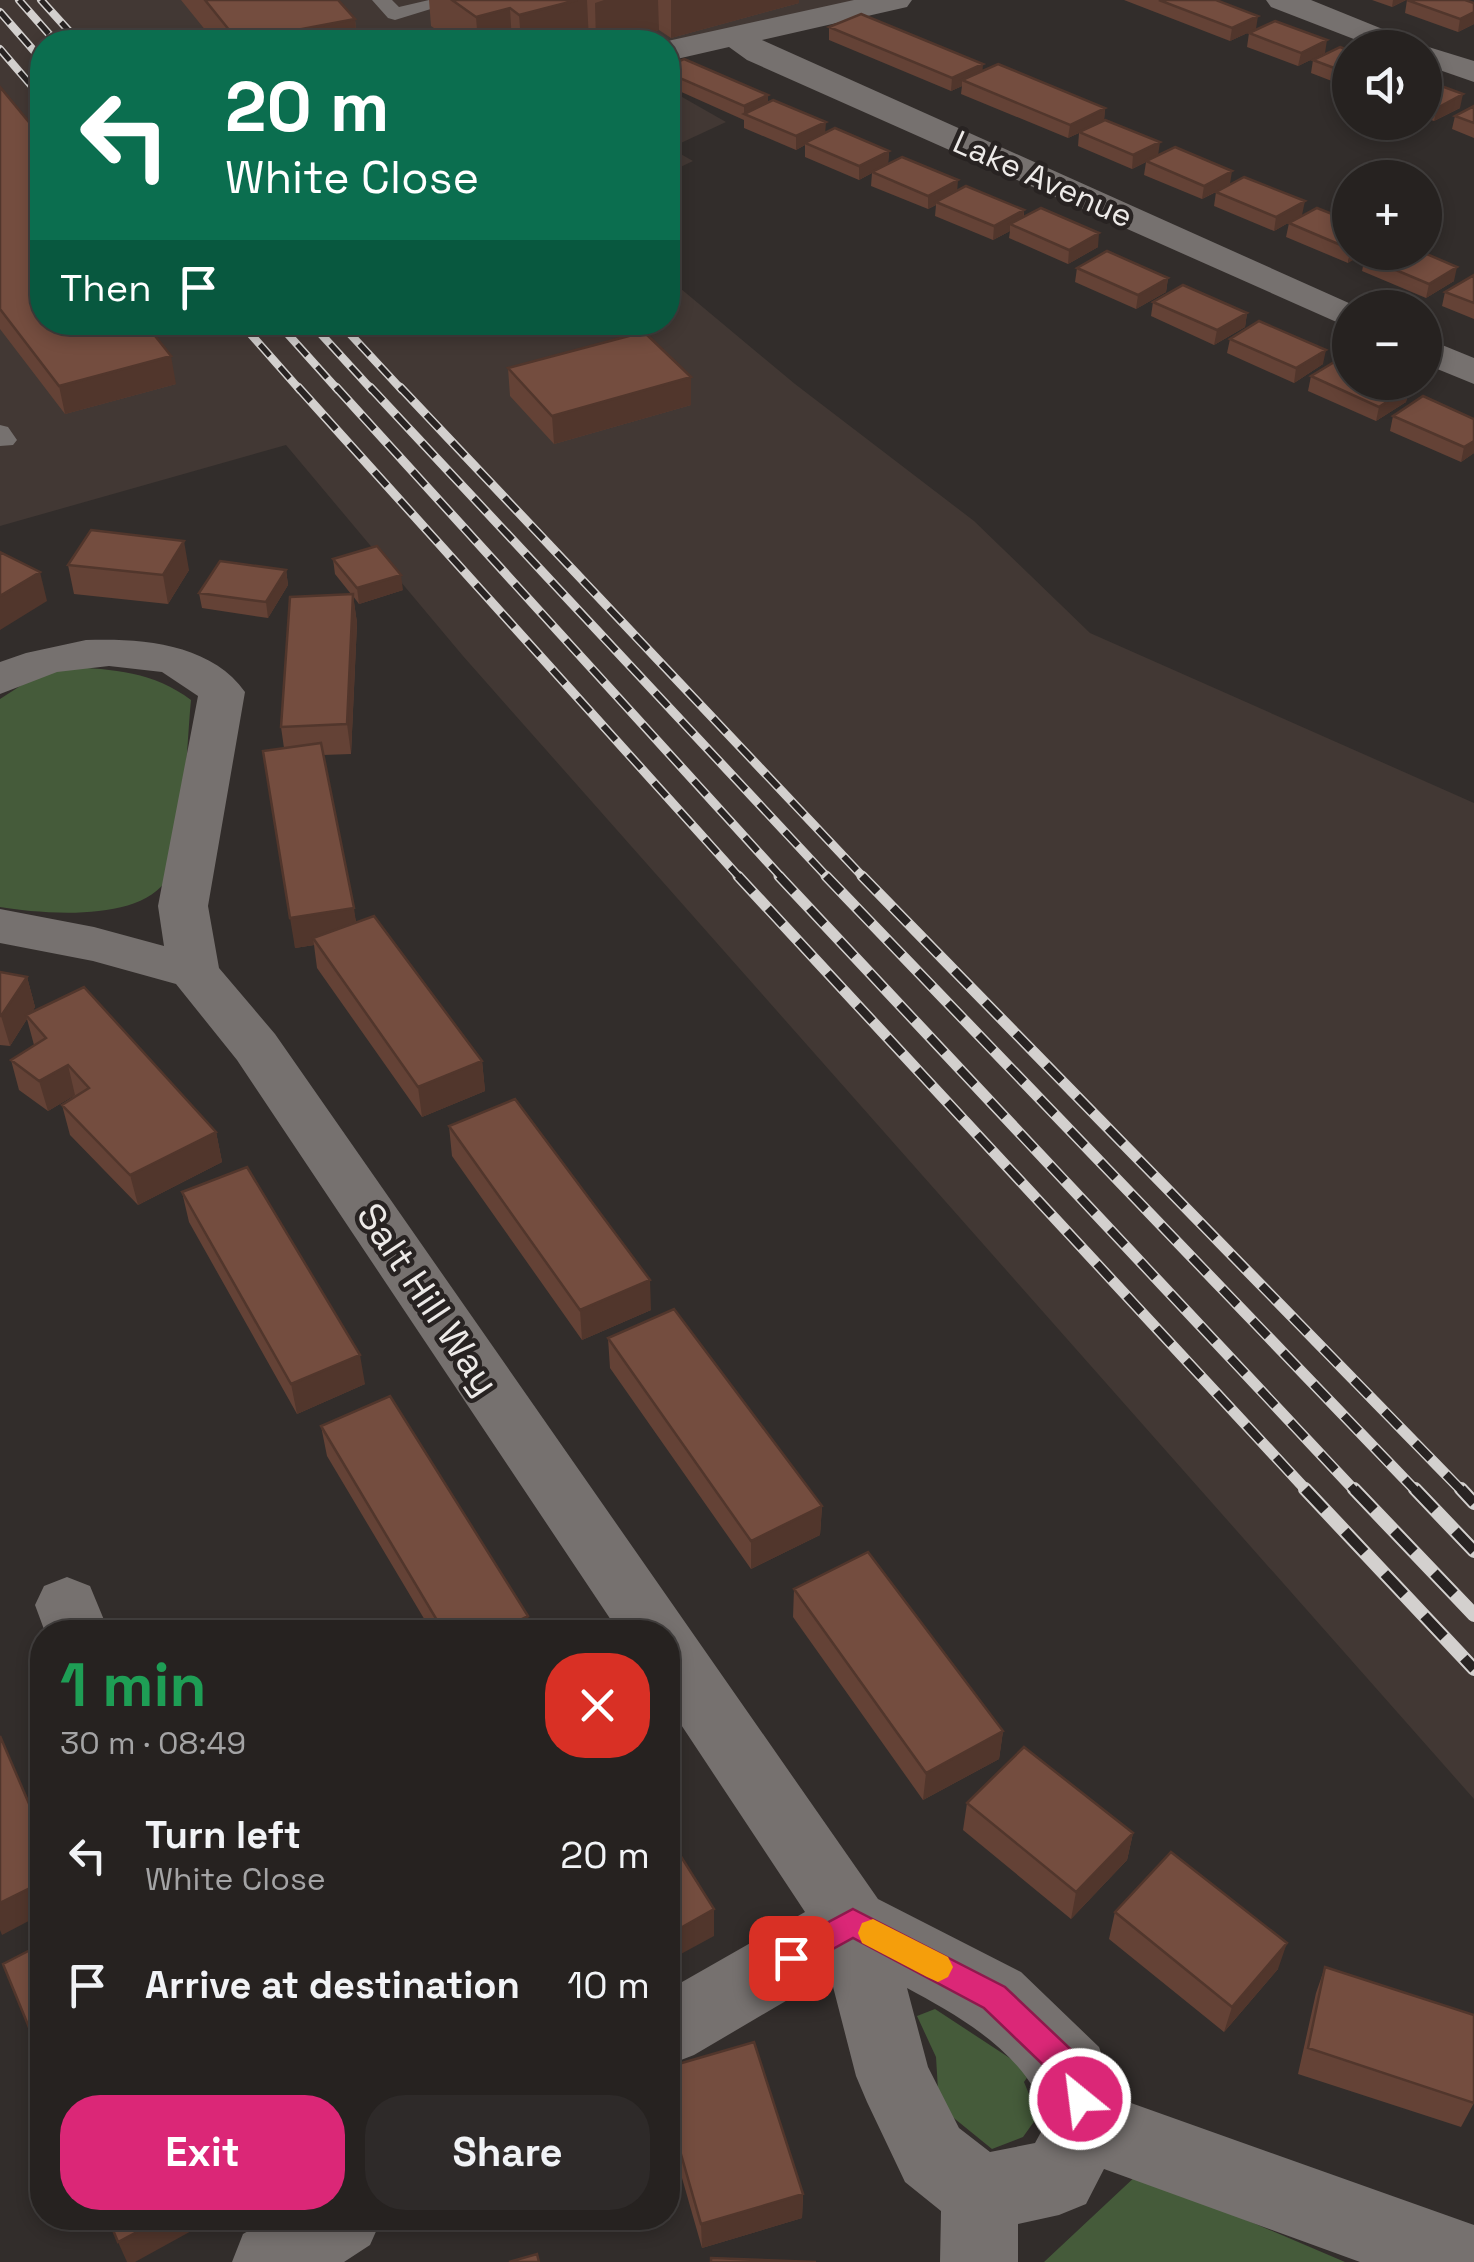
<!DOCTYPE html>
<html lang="en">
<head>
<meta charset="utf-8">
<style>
  body { margin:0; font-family:"Space Grotesk",sans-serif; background:#2e2a29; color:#f1f3f6; height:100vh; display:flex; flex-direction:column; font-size:38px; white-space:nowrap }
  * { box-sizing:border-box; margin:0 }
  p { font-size:32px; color:#a4a4a5 }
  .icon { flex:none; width:55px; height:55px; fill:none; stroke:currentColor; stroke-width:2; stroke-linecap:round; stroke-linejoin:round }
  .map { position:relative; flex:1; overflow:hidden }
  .details { position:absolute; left:30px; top:1620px; width:650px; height:610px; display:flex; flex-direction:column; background:#262220; border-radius:40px; box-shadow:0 5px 15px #0003,0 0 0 2px #423f3e }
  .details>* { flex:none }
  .guide { position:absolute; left:30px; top:30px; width:650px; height:305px; border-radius:40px; box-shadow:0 5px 15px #0003,0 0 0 2px #423f3e; background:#0b6e4f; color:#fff; overflow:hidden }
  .fabs { position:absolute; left:1332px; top:30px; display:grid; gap:20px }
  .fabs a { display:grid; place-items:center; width:110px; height:110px; border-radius:50%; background:#262220; box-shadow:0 5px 15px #0003,0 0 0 2px #423f3e; font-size:50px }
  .pin { position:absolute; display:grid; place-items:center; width:85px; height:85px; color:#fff; margin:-42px; border-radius:20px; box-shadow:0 5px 15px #0006 }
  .me { position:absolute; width:110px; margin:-55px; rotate:331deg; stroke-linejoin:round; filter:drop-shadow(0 0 8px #0008) }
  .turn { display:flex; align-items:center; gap:35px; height:210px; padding:0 30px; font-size:45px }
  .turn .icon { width:130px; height:130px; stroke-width:2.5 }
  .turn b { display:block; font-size:70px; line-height:85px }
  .then { display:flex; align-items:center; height:95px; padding:0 30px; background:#0003; gap:20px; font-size:38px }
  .round { display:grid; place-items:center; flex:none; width:105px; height:105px; border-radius:40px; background:#2e2a29 }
  .summary { display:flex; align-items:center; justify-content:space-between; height:170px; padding:0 30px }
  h1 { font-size:60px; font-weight:800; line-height:75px; color:#1e9e55 }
  .button { display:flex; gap:20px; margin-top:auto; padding:20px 30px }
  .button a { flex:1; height:115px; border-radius:40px; background:#db2777; color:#fff; font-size:40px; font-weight:800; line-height:115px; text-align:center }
  .button a+a { background:#2e2a29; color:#f1f3f6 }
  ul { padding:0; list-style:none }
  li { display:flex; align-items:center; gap:30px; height:130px; padding:0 30px }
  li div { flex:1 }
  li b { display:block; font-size:38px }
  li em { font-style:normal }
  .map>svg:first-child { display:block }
  .built { fill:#423834 }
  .green { fill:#455b3a }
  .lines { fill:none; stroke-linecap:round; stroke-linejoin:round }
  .lane { fill:#76716f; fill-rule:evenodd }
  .street { fill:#76716f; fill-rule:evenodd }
  .rail-far3-casing { stroke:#d3d0ce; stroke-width:8 }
  .rail-far2-casing { stroke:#d3d0ce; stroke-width:9 }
  .rail-far1-casing { stroke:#d3d0ce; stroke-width:11 }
  .rail-casing { stroke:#d3d0ce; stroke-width:14 }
  .rail-far3 { stroke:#282322; stroke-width:5; stroke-dasharray:15; stroke-linecap:butt }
  .rail-far2 { stroke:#282322; stroke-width:6; stroke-dasharray:19; stroke-linecap:butt }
  .rail-far1 { stroke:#282322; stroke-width:8; stroke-dasharray:22; stroke-linecap:butt }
  .rail { stroke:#282322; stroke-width:10; stroke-dasharray:29; stroke-linecap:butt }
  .wall { fill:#644236 }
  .shaded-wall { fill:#51362c }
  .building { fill:#744d3f; stroke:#51362c; stroke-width:2.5 }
  .route { fill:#db2777; stroke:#8e194d; stroke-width:2.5 }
  .slow { fill:#f59e0b }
  .labels { text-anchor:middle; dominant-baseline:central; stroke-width:9; stroke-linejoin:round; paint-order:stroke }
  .far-street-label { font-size:32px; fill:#edeae8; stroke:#282322 }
  .street-label { font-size:38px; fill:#edeae8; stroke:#282322 }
</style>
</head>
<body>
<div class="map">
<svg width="1474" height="2262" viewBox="0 0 1474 2262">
  <rect width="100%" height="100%" fill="#322d2b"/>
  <!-- built -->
  <path class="built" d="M0,0H868L666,42H42V322H668V278L795,384L974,521L1090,633L1474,803V1799L463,656L286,445L0,526Z
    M668,89L726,122L670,148L693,161L668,173Z"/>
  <!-- green -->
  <path class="green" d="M68,667C113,669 154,672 191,700C187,740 184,846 168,877C143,923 43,914 0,907V699L42,672Z
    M935,2009L1031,2072L1024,2082L1038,2116L1023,2137L992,2149L939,2106L936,2057L917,2016Z
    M1138,2174L1345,2262H1044Z"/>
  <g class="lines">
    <!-- lane -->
    <path class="lane" d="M372,0H392L399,7L429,0H460L395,20L388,18Z
      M0,425L8,427L17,440L13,445L0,446Z"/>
    <!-- street -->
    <path class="street" d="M854,0H912L907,7L762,40L1360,308H1350V328L747,60L729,47L668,61V42H663Z
      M1266,0H1311L1422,45L1474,61V82L1425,65V48H1377L1271,7Z
      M1425,338L1474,358V384L1425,364Z
      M86,640C140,638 211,643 245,692L208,906L219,968L275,1034L878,1899L1021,1972L1099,2047L1117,2098L1474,2225V2262H1360L1104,2169L1086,2204L1059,2215L1018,2224V2262H940L941,2211L905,2182L867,2102L856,2076L830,1975L694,2055L668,2065V1990L805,1912L668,1705V1632H619L237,1060L176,984L93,961L0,943V909L94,927L164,946L158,906L198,696L162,672L109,666L57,672L0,694V662L26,653ZM907,1988C961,2017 1032,2057 1047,2121L1035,2143L990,2152L959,2128L928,2067Z
      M67,1577L90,1586L109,1632H45L35,1605L44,1586Z
      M271,2218H382L370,2245L344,2262H232L243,2234Z"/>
    <!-- rail-far3 casing -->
    <g class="rail-far3-casing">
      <path id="rail-far3" d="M19,0L56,42
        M41,0L79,42
        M0,12L42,60
        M0,49L42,98
        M240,322L300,390
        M277,322L338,390
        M310,322L372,390
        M339,322L402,390"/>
    </g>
    <!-- rail-far2 casing -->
    <g class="rail-far2-casing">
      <path id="rail-far2" d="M298,387L740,878
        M336,387L782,878
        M370,387L828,878
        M400,387L864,878"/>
    </g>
    <!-- rail-far1 casing -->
    <g class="rail-far1-casing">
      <path id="rail-far1" d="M738,876L1308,1492
        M779,876L1356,1492
        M826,876L1417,1492
        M862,876L1463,1492"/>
    </g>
    <!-- rail casing -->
    <g class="rail-casing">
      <path id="rail" d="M1305,1489L1474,1669
        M1354,1489L1474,1615
        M1415,1489L1474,1551
        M1461,1489L1474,1503"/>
    </g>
    <!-- rail-far3 -->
    <use href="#rail-far3" class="rail-far3"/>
    <!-- rail-far2 -->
    <use href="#rail-far2" class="rail-far2"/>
    <!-- rail-far1 -->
    <use href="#rail-far1" class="rail-far1"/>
    <!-- rail -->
    <use href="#rail" class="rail"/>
  </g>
  <!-- wall -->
  <path class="wall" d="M181,0H338L355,19L357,42H215Z
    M429,0H799V3L671,38L659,30L611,42H454L431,26Z
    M1124,0H1216L1256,29L1230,41Z
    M1372,0H1406L1392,7Z
    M1407,0L1474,3V24L1458,32L1405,13Z
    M829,27L1105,108L1104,120L1158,155L1302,215L1274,231L1214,206L1216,192L1202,199L1144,175L1146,162L1132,169L1078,146L1079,133L1068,138L961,94L962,86L951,91L829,40Z
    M1249,33L1325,53L1298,66L1247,47Z
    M1350,51V88L1311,73L1313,60Z
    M668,66L768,102L826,133L889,151L888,164L957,191L1024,210V217L1098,247L1068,264L1009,238L1010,231L993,240L935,216L936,205L928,209L871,186L872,173L859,180L805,157V145L796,150L744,128V120L668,86Z
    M1425,80L1460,108L1434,121L1425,118Z
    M0,87L42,322L176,384L65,414L0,329Z
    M1474,106V138L1452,129L1455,116Z
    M1350,221V252L1348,263L1286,237L1289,223Z
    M1365,257L1454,281L1426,298L1362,271Z
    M1077,268L1168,278L1166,292L1136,309L1075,282Z
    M1474,275V319L1442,306L1445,292Z
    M1153,302L1247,313L1245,327L1214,345L1151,316Z
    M1230,339L1323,364L1294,383L1227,353Z
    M508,368L691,377V405L554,444L510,396Z
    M1311,376L1409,387L1406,402L1376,421L1308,391Z
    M1393,416L1474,419V453L1461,462L1390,431Z
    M333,559L403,590L359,604L353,596L357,623L351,754L323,755L356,922L482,1061L485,1091L422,1117L317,968L314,945L295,948L284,748L281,727L351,594L335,574Z
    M68,565L189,570L168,604L74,594Z
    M286,570L288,585L268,618L202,608L199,593Z
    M0,972L27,977L35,1007L32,1012L216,1132L222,1162L138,1205L70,1135L62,1105L75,1095L48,1111L19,1090L11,1060L34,1045L27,1019L10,1046L0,1045Z
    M449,1126L651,1310L582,1340L452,1156Z
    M182,1192L365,1384L297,1414L189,1222Z
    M608,1338L822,1506L820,1535L751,1569L610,1368Z
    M321,1426L528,1616L530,1632H432L327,1456Z
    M794,1589L1003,1731L999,1759L923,1800L793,1617Z
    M967,1803L1133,1833L1127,1860L1071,1919L963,1830Z
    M1115,1912L1278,1969L1224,2032L1109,1939Z
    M1325,1967L1474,2103L1461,2127L1298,2074L1316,1993Z
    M668,2067L803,2194L802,2218L702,2248L668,2129Z"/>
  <!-- shaded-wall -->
  <path class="shaded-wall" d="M577,0H587L589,41L521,42L519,15Z
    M604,0H658L659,30L611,42H596L595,3Z
    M671,0H799V3L671,38Z
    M1393,0H1406L1392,7Z
    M510,8L512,42H478L476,17Z
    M1474,12V24L1458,32L1460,19Z
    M1258,16L1256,29L1230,41L1232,28Z
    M355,19L357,42H238V41Z
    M1327,40L1325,53L1298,66L1301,53Z
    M983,64L982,77L962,80V86L951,91L952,78Z
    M1463,94L1460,108L1434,121L1437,108Z
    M768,95V109L744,114V106Z
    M1105,108L1104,121L1068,138L1070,125Z
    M826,122L825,135L805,143V145L796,150V136Z
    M1160,142L1158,156L1132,169L1133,155Z
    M889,151L888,164L859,180V166Z
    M1232,171L1230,184L1202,199L1204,186Z
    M958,180L957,194L936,202V205L928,209V196Z
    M1305,201L1302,215L1274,231L1276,217Z
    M1024,210L1023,224H1010V231L993,240L994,226Z
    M1099,233L1098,247L1068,264L1069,250Z
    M1350,252H1367L1348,263Z
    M1457,267L1454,281L1426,298L1429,284Z
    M1168,278L1166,292L1136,309L1138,295Z
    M1247,313L1245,327L1214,345L1217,330Z
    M1326,350L1323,364L1294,383L1296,368Z
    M171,356L176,384L65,414L59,386Z
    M691,377V405L554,444L552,416Z
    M1409,387L1406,402L1376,421L1379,407Z
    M1474,441V453L1461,462L1464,447Z
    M184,541L189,570L168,604L163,575Z
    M286,570L288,585L268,618L266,602Z
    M40,572L47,601L0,630V596Z
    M401,575L403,590L359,604L357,588Z
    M353,594L357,623L351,754L347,724Z
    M354,908L358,938H313L314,945L295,948L290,918Z
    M27,977L35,1007L28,1017L26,1015L27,1019L10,1046L1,1016Z
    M482,1061L485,1091L422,1117L418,1087Z
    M68,1065L75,1095L48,1111L39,1081Z
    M216,1132L222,1162L138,1205L130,1175Z
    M650,1280L651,1310L582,1340L580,1310Z
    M360,1355L365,1384L297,1414L291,1384Z
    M822,1506L820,1535L751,1569V1541Z
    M528,1616L530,1632H495Z
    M1003,1731L999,1759L923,1800L926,1773Z
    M1133,1833L1127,1860L1071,1919L1076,1892Z
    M42,1882V1914L2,1935L0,1930V1903Z
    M714,1909V1936L668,1961V1935Z
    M1287,1943L1278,1969L1224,2032L1232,2007Z
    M803,2194L802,2218L702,2248L701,2224Z
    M163,2218H202L204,2224L135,2262H127L118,2242Z"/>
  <!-- building -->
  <path class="building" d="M205,0H338L355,19L238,41Z
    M452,0H577L519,15L510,8L476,17Z
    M1159,0H1216L1258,16L1232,28Z
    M1407,0H1465L1474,3V12L1460,19Z
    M861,14L983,64L952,78L829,27Z
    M1275,21L1327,40L1301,53L1249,33Z
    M1340,47L1350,51V74L1313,60Z
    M684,59L768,95L744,106L668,73V66Z
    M998,64L1105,108L1070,125L962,80Z
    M1425,80L1463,94L1437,108L1425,103Z
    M0,87L42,138V322H144L171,356L59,386L0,309Z
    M773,100L826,122L796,136L744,114Z
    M1474,106V123L1455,116Z
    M1105,120L1160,142L1133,155L1079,132Z
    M835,128L889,151L859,166L805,143Z
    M1175,147L1232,171L1204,186L1146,161Z
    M902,157L958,180L928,196L872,172Z
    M1244,177L1305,201L1276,217L1216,192Z
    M966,186L1024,210L994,226L936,202Z
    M1041,208L1099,233L1069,250L1010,224Z
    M1317,208L1350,221V249L1289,223Z
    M1107,251L1168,278L1138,295L1077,268Z
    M1373,252H1422L1457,267L1429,284L1365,257Z
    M1474,275V303L1445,292Z
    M1183,285L1247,313L1217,330L1153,302Z
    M1259,321L1326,350L1296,368L1230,339Z
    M644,332L691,377L552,416L508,368Z
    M1341,358L1350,362V382H1398L1409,387L1379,407L1311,376Z
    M1423,396L1474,419V441L1464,447L1393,416Z
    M91,530L184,541L163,575L68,565Z
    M377,546L401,575L357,588L333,559Z
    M0,552L40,572L0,596Z
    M220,561L286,570L266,602L199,593Z
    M353,594L347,724L281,727L290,597Z
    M321,743L354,908L290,918L263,751Z
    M374,916L482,1061L418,1087L313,938Z
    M0,972L27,977L1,1016H0Z
    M84,987L216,1132L130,1175L62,1105L89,1088L68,1065L39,1081L11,1060L46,1038L26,1015Z
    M515,1099L650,1280L580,1310L449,1126Z
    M247,1167L360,1355L291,1384L182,1192Z
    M674,1309L822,1506L751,1541L608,1338Z
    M390,1396L528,1616L495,1632H444L321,1426Z
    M868,1552L1003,1731L926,1773L794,1589Z
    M0,1736L42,1834V1882L0,1903Z
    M1024,1747L1133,1833L1076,1892L967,1803Z
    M668,1836L714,1909L668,1935Z
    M1171,1852L1287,1943L1232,2007L1115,1912Z
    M42,1944V2059L3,1964Z
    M1325,1967L1474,2015V2103L1308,2048Z
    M754,2042L803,2194L701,2224L668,2109V2067Z
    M108,2218H163L118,2242Z
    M537,2254L539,2262H509Z
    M711,2258L816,2262H711Z"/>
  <!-- route -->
  <path class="route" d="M853,1909L1005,1987L1084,2062L1095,2099L1090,2110L1080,2114L1069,2110L1060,2081L984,2008L853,1938L791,1972L780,1968L776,1958L780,1948Z"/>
  <!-- slow -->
  <path class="slow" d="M873,1919L948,1957L953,1967L948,1977L938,1982L927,1977L862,1943L858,1933L862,1923Z"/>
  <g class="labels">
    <!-- far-street labels -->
    <g class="far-street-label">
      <text transform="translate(1043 179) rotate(24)">Lake Avenue</text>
    </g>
    <!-- street labels -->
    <g class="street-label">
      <text transform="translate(428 1299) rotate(56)">Salt Hill Way</text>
    </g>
  </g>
</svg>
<div class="fabs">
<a><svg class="icon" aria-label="sound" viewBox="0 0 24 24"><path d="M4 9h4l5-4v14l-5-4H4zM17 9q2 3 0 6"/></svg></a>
<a>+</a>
<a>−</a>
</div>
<div class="pin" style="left:791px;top:1958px;background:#d93025"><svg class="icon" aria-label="arrive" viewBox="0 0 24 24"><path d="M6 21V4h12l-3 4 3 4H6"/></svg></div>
<svg class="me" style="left:1080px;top:2099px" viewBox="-20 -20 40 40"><circle r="17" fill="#db2777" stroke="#fff" stroke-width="3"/><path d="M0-11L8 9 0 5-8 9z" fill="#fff"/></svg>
<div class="guide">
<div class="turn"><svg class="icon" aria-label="left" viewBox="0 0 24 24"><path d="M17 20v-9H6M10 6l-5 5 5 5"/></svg><div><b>20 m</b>White Close</div></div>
<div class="then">Then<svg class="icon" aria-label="arrive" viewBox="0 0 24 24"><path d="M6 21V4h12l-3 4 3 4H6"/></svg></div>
</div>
<section class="details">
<div class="summary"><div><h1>1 min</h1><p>30 m · 08:49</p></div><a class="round" style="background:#d93025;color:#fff"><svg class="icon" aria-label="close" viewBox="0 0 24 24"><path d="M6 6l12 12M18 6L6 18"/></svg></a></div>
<ul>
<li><svg class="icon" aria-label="left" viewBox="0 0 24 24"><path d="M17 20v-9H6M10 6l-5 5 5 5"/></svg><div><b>Turn left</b><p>White Close</p></div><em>20 m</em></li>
<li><svg class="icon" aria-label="arrive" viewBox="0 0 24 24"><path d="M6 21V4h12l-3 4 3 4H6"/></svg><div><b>Arrive at destination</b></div><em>10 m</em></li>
</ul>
<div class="button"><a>Exit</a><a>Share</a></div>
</section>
</div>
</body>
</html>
